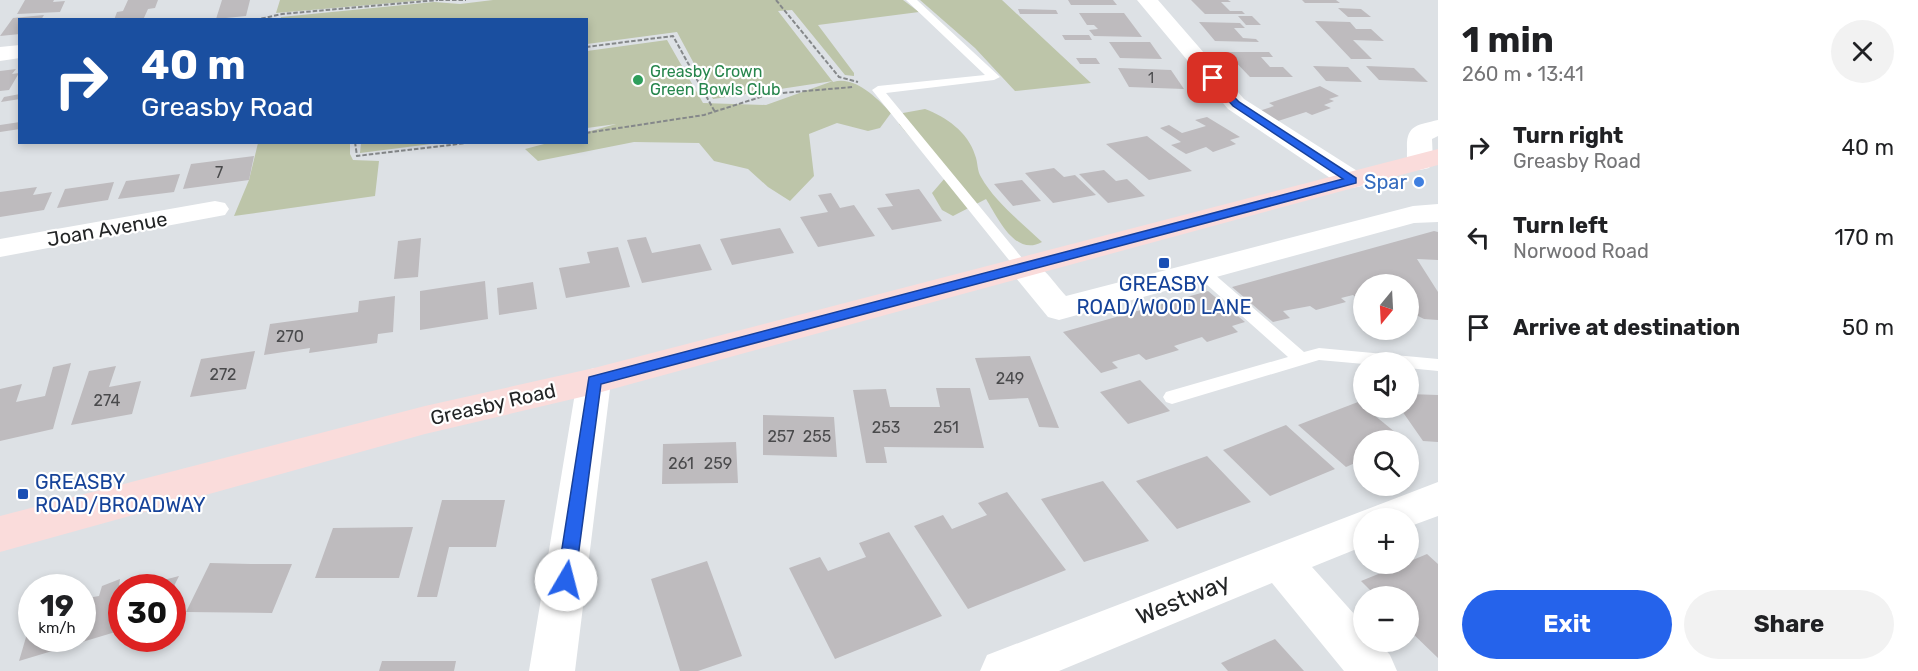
<!DOCTYPE html>
<html lang="en">
<head>
<meta charset="utf-8">
<style>
  body { margin:0; font-family:Rubik,sans-serif; background:#f2f2f2; color:#202124; height:100vh; display:flex; flex-direction:column; font-size:22px; white-space:nowrap }
  * { box-sizing:border-box; margin:0 }
  p { font-size:20px; color:#757577 }
  .icon { flex:none; width:33px; height:33px; fill:none; stroke:currentColor; stroke-width:2; stroke-linecap:round; stroke-linejoin:round }
  .map { position:relative; flex:1; overflow:hidden }
  .details { display:flex; flex-direction:column; background:#fff; width:480px }
  .details>* { flex:none }
  .top-card { position:absolute; left:18px; top:18px; width:570px; height:126px; border-radius:0px; box-shadow:0 3px 9px #0003; background:#1a4fa0; color:#fff; overflow:hidden }
  .needle { width:39px; rotate:198deg }
  .tools { position:absolute; left:1353px; top:274px; display:grid; gap:12px }
  .tools a { display:grid; place-items:center; width:66px; height:66px; border-radius:50%; background:#fff; box-shadow:0 3px 9px #0003; font-size:30px }
  .speed { position:absolute; left:18px; top:574px; display:flex; gap:12px; font-size:30px; font-weight:700; text-align:center }
  .speed>* { display:grid; place-content:center; width:78px; height:78px; border-radius:50%; background:#fff; box-shadow:0 3px 9px #0003; line-height:1 }
  .speed small { font-size:15px; font-weight:400 }
  .speed .limit { border:9px solid #d22; background:#fff; color:#111 }
  .pin { position:absolute; display:grid; place-items:center; width:51px; height:51px; color:#fff; margin:-26px; border-radius:12px; box-shadow:0 3px 9px #0006 }
  .me { position:absolute; width:66px; margin:-33px; rotate:8deg; stroke-linejoin:round; filter:drop-shadow(0 0 4px #0008) }
  .turn { display:flex; align-items:center; gap:21px; height:126px; padding:0 24px; font-size:27px }
  .turn .icon { width:78px; height:78px; stroke-width:2.5 }
  .turn b { display:block; font-size:42px; line-height:51px }
  .round { display:grid; place-items:center; flex:none; width:63px; height:63px; border-radius:32px; background:#f2f2f2 }
  .head { display:flex; align-items:center; justify-content:space-between; height:102px; padding:0 24px }
  h1 { font-size:36px; font-weight:700; line-height:45px }
  .cta { display:flex; gap:12px; margin-top:auto; padding:12px 24px }
  .cta a { flex:1; height:69px; border-radius:36px; background:#2563eb; color:#fff; font-size:24px; font-weight:700; line-height:69px; text-align:center }
  .cta a+a { background:#f2f2f2; color:#202124 }
  ul { padding:0; list-style:none }
  li { display:flex; align-items:center; gap:18px; height:90px; padding:0 24px }
  li div { flex:1 }
  li b { display:block; font-size:22px }
  li em { font-style:normal }
  main { display:flex; flex:1; min-height:0 }
  .map>svg:first-child { display:block }
  .green { fill:#bdc5a9 }
  .building { fill:#bebbbe }
  .lines { fill:none; stroke-linecap:round; stroke-linejoin:round }
  .path { stroke:#85888a; stroke-width:2; stroke-dasharray:4.5 2; stroke-linecap:butt }
  .service { fill:#fff; fill-rule:evenodd }
  .minor { fill:#fff; fill-rule:evenodd }
  .secondary { fill:#fadcdb; fill-rule:evenodd }
  .route { fill:#2563eb; stroke:#184099; stroke-width:1.5 }
  .leisure-dot { fill:#2e9e5b; stroke:#fff; stroke-width:2 }
  .shop-dot { fill:#3f7fe0; stroke:#fff; stroke-width:2 }
  .transit-dot { fill:#1a4fb4; stroke:#fff; stroke-width:2 }
  .labels { text-anchor:middle; dominant-baseline:central; stroke-width:4.5; stroke-linejoin:round; paint-order:stroke }
  .far-number-label { font-size:14px; fill:#4a4a4c }
  .far-leisure-label { font-size:16px; fill:#27864d; stroke:#fff; text-anchor:start }
  .number-label { font-size:16px; fill:#4a4a4c }
  .shop-label { font-size:20px; fill:#366cbe; stroke:#fff; text-anchor:end }
  .street-label { font-size:20px; fill:#232526; stroke:#fff }
  .transit-label { font-size:20px; fill:#164399; stroke:#fff }
  .near-street-label { font-size:24px; fill:#232526; stroke:#fff }
</style>
</head>
<body>
<main>
<div class="map">
<svg width="1438" height="671" viewBox="0 0 1438 671">
  <rect width="100%" height="100%" fill="#dde1e5"/>
  <!-- green -->
  <path class="green" d="M280,0H427L276,13Z
    M493,0H903L919,12L818,25L854,73V76L845,75L792,10L778,11L833,82C855,75 878,99 891,113L880,128L868,131L837,123L809,134L814,176L790,201L768,187L748,169L714,161L699,143L634,142L538,161L525,149L548,143L586,142L587,132L616,124L587,128V51L667,40L703,103L766,105L833,81L713,99L677,32L587,44L586,20H280L281,17L434,2L460,4Z
    M920,0H1002L1091,83L1015,91L975,48Z
    M925,109C946,117 968,132 975,155C978,162 977,171 981,177C995,202 1021,222 1042,242C1015,257 998,218 986,199L953,216L942,210L932,193L945,178L899,124L903,113Z
    M258,143H350V154L353,160L379,161L375,196L234,216L249,180Z
    M361,143V142L439,143L360,153Z"/>
  <!-- building -->
  <path class="building" d="M25,0H54L53,2L65,1L60,12L17,14Z
    M128,0H158L155,8L148,9L143,20H114L117,12L123,11Z
    M222,0H250L246,16L216,19Z
    M1068,0H1113L1117,5H1071Z
    M1191,0H1228L1231,2H1221L1230,11H1242L1245,14H1205Z
    M1302,0H1336L1340,3H1305Z
    M1338,8L1361,9L1371,17H1348Z
    M1018,9L1056,10L1058,14H1020Z
    M1079,13H1124L1142,37L1094,36L1089,30L1098,29L1094,25H1087Z
    M44,15L41,20H20V34L0,36L13,18Z
    M1238,16H1252L1261,25H1246Z
    M1315,21L1350,22L1356,29H1371L1384,41L1353,40L1372,59H1351Z
    M1199,22L1240,23L1245,28H1234L1243,38L1256,39L1259,42L1215,41Z
    M1062,35H1089L1092,40H1065Z
    M1109,42H1150L1162,59L1120,58Z
    M1226,52H1269L1273,57H1261L1270,67H1283L1293,77H1250Z
    M1076,58H1096L1100,64H1080Z
    M1313,66L1348,67L1362,82L1326,81Z
    M1366,66L1414,68L1428,82L1379,80Z
    M1118,68L1171,70L1184,89L1129,87Z
    M16,69L12,74L19,73L9,90L0,91V71Z
    M1320,86L1339,96L1329,99L1334,101L1324,105L1331,108L1312,115L1306,112L1278,121L1259,111L1274,106L1269,103Z
    M20,94V99L1,102L4,97Z
    M1207,117L1240,137L1230,140L1236,144L1213,152L1206,147L1186,154L1171,145L1181,142L1160,128L1169,125L1182,133L1206,126L1195,120Z
    M20,122V129L0,132V125Z
    M1147,136L1192,171L1149,180L1106,144Z
    M254,156L249,180L183,189L191,164Z
    M1054,168L1064,177L1075,175L1096,195L1053,203L1025,173Z
    M1104,170L1116,181L1127,179L1145,196L1108,203L1079,174Z
    M180,174L174,192L118,199L126,181Z
    M1022,180L1041,201L1013,206L994,184Z
    M114,182L108,200L57,208L65,189Z
    M37,187L33,195L52,192L44,210L0,217V192Z
    M919,189L942,221L892,230L877,208L893,206L885,194Z
    M831,193L840,208L854,205L875,236L818,247L800,217L828,212L818,195Z
    M780,228L794,253L732,265L720,239Z
    M1434,231L1438,232V260L1417,259L1438,292V320L1424,319L1408,311V285H1364V303L1353,295L1341,298L1346,302L1316,310L1310,306L1283,311L1290,318L1273,322L1232,287Z
    M646,237L652,253L700,244L712,270L642,283L627,240Z
    M421,238L418,277L394,279L398,241Z
    M618,247L630,287L566,298L559,268L590,263L587,252Z
    M485,281L488,319L420,330V291Z
    M533,282L537,309L499,315L497,288Z
    M1208,291L1245,322L1232,326L1238,332L1207,342L1202,337L1174,346L1179,350L1146,360L1139,354L1112,362L1118,368L1101,373L1063,332Z
    M395,296L393,332L378,334L377,343L309,353L310,348L264,355L270,324L358,312L359,301Z
    M255,351L246,389L190,397L201,359Z
    M1030,356L1059,428L1039,427L1028,398L989,400L975,358Z
    M71,363L53,429L0,441V389L22,384L16,402L45,396L53,367Z
    M116,366L109,387L141,381L132,414L71,425L89,371Z
    M1140,380L1170,411L1128,424L1100,392Z
    M936,388H970L984,448L884,447L887,463H866L853,390L886,389L890,407H940Z
    M1408,394L1438,395V442L1423,441L1400,408H1408Z
    M1358,402L1406,441H1364V459L1346,467L1298,425Z
    M763,415L834,417L837,457L763,455Z
    M1286,425L1335,469L1270,496L1223,450Z
    M736,442L738,483L662,484L663,444Z
    M1207,456L1251,502L1177,529L1136,481Z
    M1103,481L1149,541L1084,562L1041,499Z
    M1007,492L1066,570L968,609L914,526L943,515L952,529L987,515L978,503Z
    M442,500H505L496,547H449L437,597H417Z
    M413,527L399,578H315L333,528Z
    M889,532L942,616L835,659L789,568L820,557L828,571L866,557L859,543Z
    M1427,554L1438,564V658L1408,629V597H1377L1361,581L1403,564H1408V562Z
    M707,561L742,656L698,671H680L651,579Z
    M210,563L251,564H292L272,613L186,612Z
    M179,576L173,588H137V587Z
    M120,579L118,593L122,592V630L19,661L29,627H32V639H82V599L99,596L102,586Z
    M1275,639L1304,671H1228L1221,663Z
    M382,661H456L454,671H379Z"/>
  <g class="lines">
    <!-- path -->
    <path class="path" d="M439,0H466
      M776,0L839,77L858,82
      M255,20L282,14L438,0
      M586,47L673,36L715,112
      M586,133L704,115L770,94L853,87
      M355,142L357,156L475,142"/>
    <!-- service -->
    <path class="service" d="M906,0H917L1000,77L994,80L886,93L1027,264L1030,267L1027,270H1017L872,90L878,86L985,75Z
      M1201,266L1206,267L1304,352L1319,348L1438,359V371L1408,368V363L1364,364L1319,360L1172,404L1166,402L1163,397L1166,392L1288,357L1196,275L1193,271L1196,267Z"/>
    <!-- minor -->
    <path class="minor" d="M1137,0H1158L1244,99L1362,174L1365,180L1362,186L1352,188L1342,186L1228,109Z
      M20,45V58L0,61V47Z
      M1438,120V136L1432,139L1433,162L1429,168L1420,170L1411,168C1406,161 1407,156 1407,149C1406,125 1417,125 1438,120Z
      M215,201L225,203L229,209L225,215L0,257V239Z
      M1438,204V222L1414,223L1059,320L1048,317L1007,267L1011,260C1037,253 1050,279 1066,296L1413,206Z
      M594,368L606,372L611,381L575,671H529L577,381L582,372Z
      M1438,482V516L1408,527V519H1364V546L1312,567L1364,625V642H1379L1390,655L1397,671H1344L1272,583L1059,671H980L987,655Z"/>
    <!-- secondary -->
    <path class="secondary" d="M1438,149V165L594,394L425,434L0,552V516L425,406L594,368Z"/>
  </g>
  <!-- route -->
  <path class="route" d="M1213,75L1239,102L1356,178V183L601,384L575,580L572,585L566,588L560,585L557,580L589,377L1343,179L1233,106L1208,78Z"/>
  <!-- markers -->
  <circle class="leisure-dot" cx="638" cy="80" r="6"/>
  <circle class="shop-dot" cx="1419" cy="182" r="6"/>
  <g class="transit-dot">
    <rect x="1158" y="257" width="12" height="12" rx="3"/>
    <rect x="17" y="488" width="12" height="12" rx="3"/>
  </g>
  <g class="labels">
    <!-- far-number labels -->
    <g class="far-number-label">
      <text x="1151" y="78">1</text>
    </g>
    <!-- far-leisure labels -->
    <g class="far-leisure-label">
      <text x="650" y="71">Greasby Crown<tspan x="650" dy="18">Green Bowls Club</tspan></text>
    </g>
    <!-- number labels -->
    <g class="number-label">
      <text x="219" y="172">7</text>
      <text x="290" y="336">270</text>
      <text x="223" y="374">272</text>
      <text x="1010" y="378">249</text>
      <text x="107" y="400">274</text>
      <text x="886" y="427">253</text>
      <text x="946" y="427">251</text>
      <text x="781" y="436">257</text>
      <text x="817" y="436">255</text>
      <text x="681" y="463">261</text>
      <text x="718" y="463">259</text>
    </g>
    <!-- shop labels -->
    <g class="shop-label">
      <text x="1407" y="182">Spar</text>
    </g>
    <!-- street labels -->
    <g class="street-label">
      <text transform="translate(107 229) rotate(-10)">Joan Avenue</text>
      <text transform="translate(493 404) rotate(-13)">Greasby Road</text>
    </g>
    <!-- transit labels -->
    <g class="transit-label">
      <text x="1164" y="284">GREASBY<tspan x="1164" dy="23">ROAD/WOOD LANE</tspan></text>
      <text x="35" y="482" text-anchor="start">GREASBY<tspan x="35" dy="23">ROAD/BROADWAY</tspan></text>
    </g>
    <!-- near-street labels -->
    <g class="near-street-label">
      <text transform="translate(1183 599) rotate(-22)">Westway</text>
    </g>
  </g>
</svg>
<div class="tools">
<a><svg class="needle" viewBox="-14 -14 28 28"><path d="M0-13l5 13h-10z" fill="#e53935"/><path d="M0 13l5-13h-10z" fill="#757577"/></svg></a>
<a><svg class="icon" aria-label="sound" viewBox="0 0 24 24"><path d="M4 9h4l5-4v14l-5-4H4zM17 9q2 3 0 6"/></svg></a>
<a><svg class="icon" aria-label="search" viewBox="0 0 24 24"><circle cx="10" cy="10" r="6"/><path d="M15 15l6 6"/></svg></a>
<a>+</a>
<a>−</a>
</div>
<div class="speed"><div>19<small>km/h</small></div><div class="limit">30</div></div>
<div class="pin" style="left:1213px;top:78px;background:#d93025"><svg class="icon" aria-label="arrive" viewBox="0 0 24 24"><path d="M6 21V4h12l-3 4 3 4H6"/></svg></div>
<svg class="me" style="left:566px;top:580px" viewBox="-20 -20 40 40"><circle r="19" fill="#fff"/><path d="M0-13L10 11 0 6-10 11z" fill="#2563eb"/></svg>
<div class="top-card">
<div class="turn"><svg class="icon" aria-label="right" viewBox="0 0 24 24"><path d="M7 20v-9h11M14 6l5 5-5 5"/></svg><div><b>40 m</b>Greasby Road</div></div>
</div>
</div>
<section class="details">
<div class="head"><div><h1>1 min</h1><p>260 m · 13:41</p></div><a class="round"><svg class="icon" aria-label="close" viewBox="0 0 24 24"><path d="M6 6l12 12M18 6L6 18"/></svg></a></div>
<ul>
<li><svg class="icon" aria-label="right" viewBox="0 0 24 24"><path d="M7 20v-9h11M14 6l5 5-5 5"/></svg><div><b>Turn right</b><p>Greasby Road</p></div><em>40 m</em></li>
<li><svg class="icon" aria-label="left" viewBox="0 0 24 24"><path d="M17 20v-9H6M10 6l-5 5 5 5"/></svg><div><b>Turn left</b><p>Norwood Road</p></div><em>170 m</em></li>
<li><svg class="icon" aria-label="arrive" viewBox="0 0 24 24"><path d="M6 21V4h12l-3 4 3 4H6"/></svg><div><b>Arrive at destination</b></div><em>50 m</em></li>
</ul>
<div class="cta"><a>Exit</a><a>Share</a></div>
</section>
</main>
</body>
</html>
